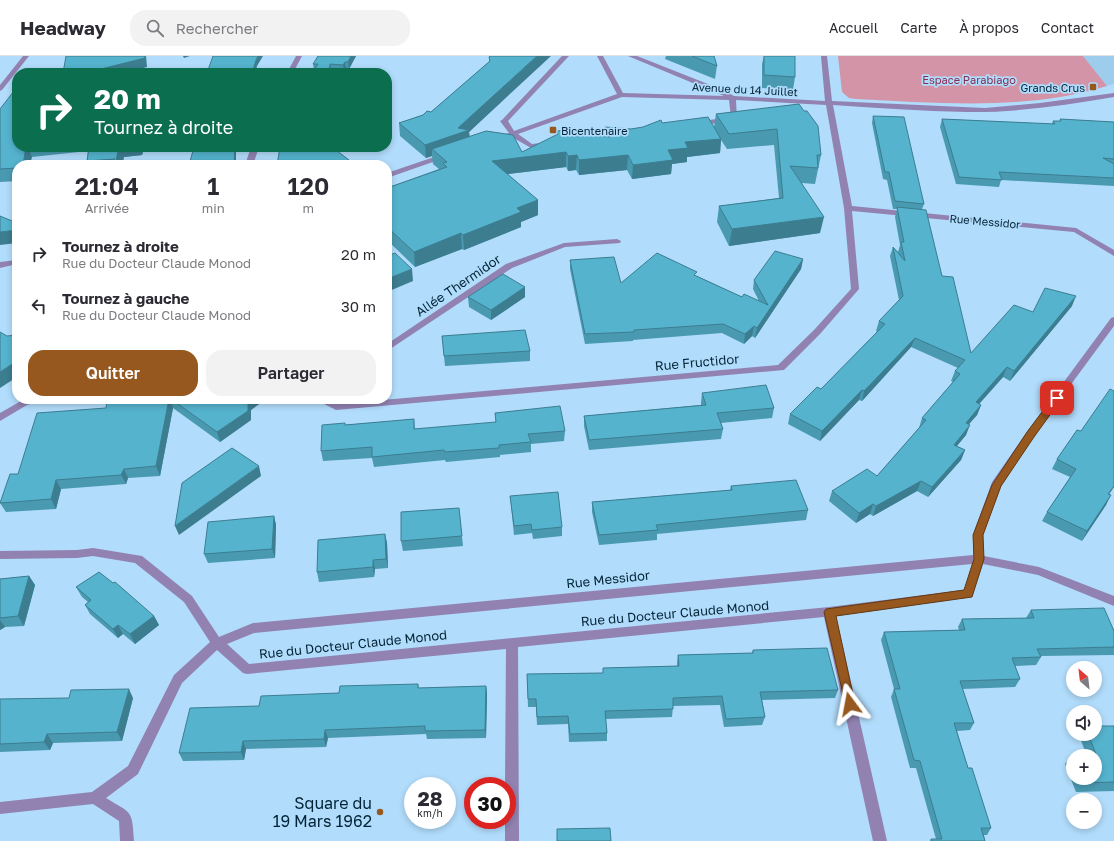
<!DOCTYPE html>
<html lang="fr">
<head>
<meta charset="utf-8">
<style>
  body { margin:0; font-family:"Golos Text",sans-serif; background:#f2f2f3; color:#2b2b33; height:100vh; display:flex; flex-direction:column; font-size:15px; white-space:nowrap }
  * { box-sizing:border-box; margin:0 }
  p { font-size:13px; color:#7c7c81 }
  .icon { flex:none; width:22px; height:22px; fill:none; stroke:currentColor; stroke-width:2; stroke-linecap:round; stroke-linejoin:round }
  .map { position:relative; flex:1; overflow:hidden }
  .details { position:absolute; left:12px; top:104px; width:380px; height:244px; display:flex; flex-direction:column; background:#fff; border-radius:16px; box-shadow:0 2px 6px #0003 }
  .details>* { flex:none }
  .guide { position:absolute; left:12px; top:12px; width:380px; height:84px; border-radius:16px; box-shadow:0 2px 6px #0003; background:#0b6e4f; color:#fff; overflow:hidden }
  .needle { width:26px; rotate:332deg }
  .fabs { position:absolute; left:1066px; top:605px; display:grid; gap:8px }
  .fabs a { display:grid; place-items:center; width:36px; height:36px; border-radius:50%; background:#fff; box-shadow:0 2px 6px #0003; font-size:20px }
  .speed { position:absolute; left:404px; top:721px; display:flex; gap:8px; font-size:20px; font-weight:700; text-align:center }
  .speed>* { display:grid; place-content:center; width:52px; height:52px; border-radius:50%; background:#fff; box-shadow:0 2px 6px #0003; line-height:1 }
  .speed small { font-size:10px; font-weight:400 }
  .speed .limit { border:6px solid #d22; background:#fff; color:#111 }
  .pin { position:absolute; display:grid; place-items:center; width:34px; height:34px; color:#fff; margin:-17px; border-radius:8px; box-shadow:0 2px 6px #0006 }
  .me { position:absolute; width:44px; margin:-22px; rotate:347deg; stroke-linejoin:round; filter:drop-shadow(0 0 3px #0008) }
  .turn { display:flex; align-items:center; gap:14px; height:84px; padding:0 16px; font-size:18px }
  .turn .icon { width:52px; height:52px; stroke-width:2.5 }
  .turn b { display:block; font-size:28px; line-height:34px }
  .eta { display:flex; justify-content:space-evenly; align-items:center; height:68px; text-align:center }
  .eta b { font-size:24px; font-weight:600; line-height:28px }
  .action { display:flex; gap:8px; margin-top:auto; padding:8px 16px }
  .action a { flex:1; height:46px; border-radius:16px; background:#96581e; color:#fff; font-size:16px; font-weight:600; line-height:46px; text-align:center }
  .action a+a { background:#f2f2f3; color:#2b2b33 }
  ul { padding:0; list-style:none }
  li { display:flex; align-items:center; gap:12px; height:52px; padding:0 16px }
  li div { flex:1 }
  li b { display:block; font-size:15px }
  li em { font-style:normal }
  header { display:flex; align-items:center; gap:24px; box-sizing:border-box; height:56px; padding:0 20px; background:#fff; border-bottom:1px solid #e1e1e2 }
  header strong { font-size:19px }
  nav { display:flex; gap:22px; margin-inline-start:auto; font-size:14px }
  .search { width:280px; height:36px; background:#f2f2f3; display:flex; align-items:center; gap:10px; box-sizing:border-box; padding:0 14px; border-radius:16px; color:#7c7c81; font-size:15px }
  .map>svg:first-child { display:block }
  .built { fill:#9dcced }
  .green { fill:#d394a7 }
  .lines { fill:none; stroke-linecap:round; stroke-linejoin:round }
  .minor { fill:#9182b1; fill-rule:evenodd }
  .wall { fill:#499ab1; fill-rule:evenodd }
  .shaded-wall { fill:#3c7d90 }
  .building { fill:#55b3ce; stroke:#3c7d90 }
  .route { fill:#96581e; stroke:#623914 }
  .poi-dot { fill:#96581e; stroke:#b1dcfb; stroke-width:1.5 }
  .labels { text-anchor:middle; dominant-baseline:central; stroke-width:3.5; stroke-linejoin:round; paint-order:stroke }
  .far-park-label { font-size:11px; fill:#872e51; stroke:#b1dcfb }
  .far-poi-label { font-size:11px; fill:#032437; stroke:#b1dcfb; text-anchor:end }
  .far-street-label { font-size:11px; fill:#032437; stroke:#b1dcfb }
  .street-label { font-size:13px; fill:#032437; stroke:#b1dcfb }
  .near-poi-label { font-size:16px; fill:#032437; stroke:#b1dcfb; text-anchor:end }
</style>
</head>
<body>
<header>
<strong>Headway</strong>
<div class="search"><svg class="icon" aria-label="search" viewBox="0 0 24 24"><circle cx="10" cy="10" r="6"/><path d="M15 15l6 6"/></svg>Rechercher</div>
<nav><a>Accueil</a><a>Carte</a><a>À propos</a><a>Contact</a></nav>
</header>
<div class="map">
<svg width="1114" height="785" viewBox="0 0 1114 785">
  <rect width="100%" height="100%" fill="#b1dcfb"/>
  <!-- built -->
  <path class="built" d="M1083,0H1114V28L1107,30Z"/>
  <!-- green -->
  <path class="green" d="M838,0H1083L1107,30C1025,55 940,47 856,43L849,42L842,36Z"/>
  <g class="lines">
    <!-- minor -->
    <path class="minor" d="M23,0H29L2,34L0,35V29Z
      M296,0H302L293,17H287Z
      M562,0H569L508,65L514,75L617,38L597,0H603L623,37L724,40L628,0H637L723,34L734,40L825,45L821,0H827L832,45L985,52L1040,47L1114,37V41C1065,49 1016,57 966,56C922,55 877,52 833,49L852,150L1076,172L1114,194V200L1074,176L852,155L859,233L820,278L784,314L336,354L318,345L316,343H329L337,348L778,309L814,274L851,233L844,152L826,49L736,44L737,64L698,70H695V66L731,61L729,44L622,41L518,78L532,88L548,86L552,88L551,90L531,92L512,81L499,85H496V81L509,77L500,65L502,64Z
      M251,91H259L253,109H245Z
      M443,98H449L450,100L387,122V117Z
      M617,183L621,185L620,187L565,191L512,212L387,295V288L506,208L564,187Z
      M17,204V208L0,212V206Z
      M1114,261V270L1033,380L1001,430L983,479L984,500L1039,511L1114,540V550L1038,519L983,508L972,541L836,560L887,785H873L824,561L518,591L519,785H505V764H507V730H505L506,593L247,618L243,617L217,594L182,627L138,718L106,742C132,758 132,753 134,785H120L119,765L93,748L0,758V746L92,736L128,710L174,619L210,586L184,546L135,507L93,500L77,502L0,503V495L77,494L93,492L142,500L192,540L219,581L253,567L973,499V479L992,426L1027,376L1111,262ZM972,508L964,534L829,551L249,608L227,588L254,577Z
      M26,343H43L41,345L27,349L0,365V357L21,345Z"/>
  </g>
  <!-- wall -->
  <path class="wall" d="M356,0L349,13H346L344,16L314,14L313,8Z
    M666,0H714L717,10L715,23L665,3Z
    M764,0L795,21L793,34L762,32V8Z
    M489,1L500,47L469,76L470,81L522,96L557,79V75L604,80L605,71L631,73L643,71L662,67L714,71L716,58L799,48L821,99L815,128L802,127L820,177L729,190L717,166L719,150L779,142L774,89L727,93L721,84L720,97L687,101V106L672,108L671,118L632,123L627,114L579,119L576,114L568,115L566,111L507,118L538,144V159L521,166V171L464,194L462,193L415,211L387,184V132L439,113L433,108L432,100L426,102L400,80L399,67L431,56L489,6Z
    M0,53L17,91H160V92L144,93L142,99L124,101L122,109H88L87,105L88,95L32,101L17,109V125L0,126Z
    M873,60L924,148L922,153L942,220L971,297L1033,256L1072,250L1010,325L1003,321L979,348L981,349L977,359L969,368L966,379L957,390L965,394L961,404L928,441L917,435L873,460L870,458L856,467L829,445L832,435L877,420L919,372L922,362L953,326L951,325L955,315L958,312L911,291L862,345L859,344L820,385L788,368L790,358L821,333L877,276L876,275L879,265L899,244L890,200L893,191L899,197L898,196L900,189L895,161L897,153H893L887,124L883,123L872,67Z
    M942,63L1052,68L1053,65H1060V63L1114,66V130L1001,124L999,131L956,128L940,71Z
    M803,203L801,213L755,282L752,280L744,288L722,277L633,284V285L585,288L570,213V204L621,227L697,220L742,241L759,245L753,233L754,224Z
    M525,231V241L491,264L469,251L468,241Z
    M442,280L530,295V305L445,310Z
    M702,337L774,352L772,362L721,367L723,373L721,383L589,394L584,370V360L701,349V347Z
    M115,343H258L259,348L251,354V364L220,386L173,352L160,420L128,422L126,428L61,433L56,453L6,456L0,447L18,418L106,352Z
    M495,357L565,375L564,385L531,388V396L500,399V401L446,406L445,404L374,411L372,402L323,405L321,395L345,367V369L414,363L415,373L496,367Z
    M1077,374L1109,438L1106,449L1082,485L1042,465L1047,456L1070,421L1052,413L1057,403Z
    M731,430L808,454L806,464L657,478V484L599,489L592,456V446L730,434Z
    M510,440L562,471V480L533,483L532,477L514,479L511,449Z
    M459,452L463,490L403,495L401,485Z
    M274,460L276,469L275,502L208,507L204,498Z
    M385,478L387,487L388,512L375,513L374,521L319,526L317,516Z
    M29,520L35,529L24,570L5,571L0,574V523Z
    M76,531L154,560L159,569L135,588L123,578L118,582L90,558L85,549L88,546L82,541Z
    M1031,554L1114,575V599L1040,600L1041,601L1036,609L1015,610L1020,623L1015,631L962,633L974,667L970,674L957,675L968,712L991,772L987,779H984L985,785H930L931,783H936L916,712H910L891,641L894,633L881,584L884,576L959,574L958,571L962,563L1026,562Z
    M753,594L838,634L835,642L762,644L765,661L762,669L724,671L720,649L673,650L672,661L606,663L607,677V685L569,686L568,668L537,669L536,651H528L527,618L603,617V612L677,610V607L678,599L752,597Z
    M418,628L419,632L486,630L487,638L486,682L427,683L426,678L328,682L326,691L246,693L244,704L183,705L179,697L259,650L339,637Z
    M133,642L122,685L53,687L50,694L0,696V643Z
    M1114,670V735L1076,736L1065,708L1071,699L1086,698L1079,679V678H1095ZM1073,700L1095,722H1073Z"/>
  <!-- shaded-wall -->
  <path class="shaded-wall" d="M145,0H146L147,11L124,17H85Z
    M183,0H190L184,2Z
    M258,0H263L257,10L255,17H252L256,4Z
    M351,0H356L349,13L348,6Z
    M537,0H551L469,76L470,87L432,93V100L426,102L425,89L458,72Z
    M345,6L346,13L344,16L343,9Z
    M330,8L331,17H329Z
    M721,83L720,97L687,101V106L672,108L671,118L632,123L633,109L685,86Z
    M26,91H28L32,101L30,109H23Z
    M119,91H160V92L144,93L142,99L124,101L122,109H115Z
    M234,91H236V109H234Z
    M566,96V111L492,120V105Z
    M577,99L576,114L568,115V100Z
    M628,99L627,114L579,119V104Z
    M349,104L350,109H336Z
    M538,144V159L521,166V171L464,194L463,179L517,152Z
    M824,161L820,177L729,190L732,173Z
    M17,174V187L0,189V176Z
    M461,177L462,193L415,211L414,196Z
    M803,203L801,213L755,282L757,272Z
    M412,213L413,225L387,236V223Z
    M525,231V241L491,264V254Z
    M1076,240L1072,250L1010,325L1014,315Z
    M754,270L752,280L744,288L745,278Z
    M915,282L911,291L862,345L864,335Z
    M17,305V321L0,332V316Z
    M1007,311L1003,321L972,356L976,346Z
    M862,334L859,344L820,385L822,375Z
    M169,343H170L173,352L160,420L156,410Z
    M250,343H258L259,348L251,354V364L220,386L217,376Z
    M981,349L977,359L962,376L966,367Z
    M970,369L966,379L950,398L954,389Z
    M965,394L961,404L928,441L932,431Z
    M259,410L261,420L179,479L175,470Z
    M124,413L128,422L126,428L121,419Z
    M56,424L61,433L56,453L51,443Z
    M921,425L917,435L873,460L876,450Z
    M1114,430V431L1103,447L1108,438Z
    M1111,439L1106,449L1082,485L1087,475Z
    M873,448L870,458L856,467L859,457Z
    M274,460L276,469L275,502L272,493Z
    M385,478L387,487L388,512L386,503Z
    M373,504L375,513L374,521L373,511Z
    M29,520L35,529L24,570L18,560Z
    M154,560L159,569L135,588L130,578Z
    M0,564L5,571L0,574Z
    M118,569L123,578L118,582L113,573Z
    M486,630L487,638L486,682L485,674Z
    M129,633L133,642L122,685L117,676Z
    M325,674L328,682L326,691L324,683Z
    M47,678L53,687L50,694L44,686Z
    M243,685L246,693L244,704L241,696Z"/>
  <!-- building -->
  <path class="building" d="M66,0H145V2L85,17H63Z
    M213,0H258L256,4L252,17H207Z
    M318,0H351L348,6H345L343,9L330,8L329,17H312L318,8H313Z
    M490,0H537L458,72L469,74L425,89L399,67L423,59L427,55L431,56L490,5L489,1Z
    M692,0H714L717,10Z
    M764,0H795V21L764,19Z
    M17,31V91H26L23,109H17V112L0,113V53Z
    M799,48L804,55H807L818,70L821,99H817L818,112L790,110L824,161L732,173L719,150L783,142L777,73L729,78L716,58Z
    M873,60L904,61L924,148L895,145L889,116H885Z
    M708,61L721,83L685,86L688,92L668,94L673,104L633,109L628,99L579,104L577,99L568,100L566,96L492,105L538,144L517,152L521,156L463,179L461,177L414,196L387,171V132L447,111L443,107L447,106L432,93L486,75L513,79L522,96L558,78L557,75L567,74L610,81L605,71L631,73L643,71L661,64L662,67Z
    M942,63L1055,68L1053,65H1061L1060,63L1114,66V103L1103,102L1114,108V122L999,116L1002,124L959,121Z
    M89,91H119L115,109H105L115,103L87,105Z
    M194,91H235L234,109H189Z
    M280,91H332L349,104L336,109H277Z
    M897,151L926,154L942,220L953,221L971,297L1014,249L1033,256L1045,232L1076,240L1014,315L1007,311L976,346L981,349L966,367L970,369L954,389L965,394L932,431L921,425L876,450L873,448L859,457L832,435L867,413L877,420L926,364L922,362L960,318L955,315L965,304L915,282L864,335L862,334L822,375L790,358L817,331L821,333L885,268L879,265L903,240L893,191L905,205L901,186H904Z
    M0,160L17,167V174L0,176Z
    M775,195L803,203L757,272L754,270L745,278L723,268L634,274V276L585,278L570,204L614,201L621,227L657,197L697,216L694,219L742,241L744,238L768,249L754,224Z
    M395,197L412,213L387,223V200Z
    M503,218L525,231L491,254L468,241Z
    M525,274L530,295L444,300L442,280Z
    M0,276L7,280L17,279V305L0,316Z
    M766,329L774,352L717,357L723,373L589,384L584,360L706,349L702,337Z
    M1110,333L1114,335V430L1108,438L1111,439L1087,475L1047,456L1076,413L1057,403L1077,374L1081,375Z
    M115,343H169L156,410L124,413L121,419L56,424L51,443L0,447L10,418H18L37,357L106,352L107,344Z
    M171,343H250L248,344V355L217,376Z
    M560,350L565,375L528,378L531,386L499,389V392L445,396L444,394L372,401V391L321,395L322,369L345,367V369L414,363V373L496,366L495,357Z
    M232,392L259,410L175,470L182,427Z
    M796,424L808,454L656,469L658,474L599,479L592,446L732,434L731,430Z
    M558,436L562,471L532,474L531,468L514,470L510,440Z
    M459,452L462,480L401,485V456Z
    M274,460L272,493L204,498L208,466Z
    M385,478L386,503L373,504V511L317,516L318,484Z
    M99,516L113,527L115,526L154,560L130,578L118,569L113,573L85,549L91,544L76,531Z
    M29,520L18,560L0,562V523Z
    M1104,552L1114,575V591L1037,593L1041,601L1012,602L1020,623L960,625L974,667H954L968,712H972L991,772H981L985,785H931V783H942L920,705L914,704L894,633H900L884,576L965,574L962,563L1034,562L1031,554Z
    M827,592L838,634L760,636L765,661L726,663L722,640L673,642V653L605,655L607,677L570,678L568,660L537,661L536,643H528L527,618L603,617V612L679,610L678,599L753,597V594Z
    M418,628V632L486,630L485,674L425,675V670L325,674L324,683L243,685L241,696L179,697L190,652L259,650L261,640L339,637L340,630Z
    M129,633L117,676L47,678L44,686L0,688V643L69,642L71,634Z
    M1095,670H1114V726L1082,727L1080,722H1095V700H1073V703L1071,699L1096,698L1088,678H1095Z
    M610,772L611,785H557V773Z"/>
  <!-- route -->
  <path class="route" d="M1057,339L1062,342L1060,345L1034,381L1001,430L983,479L984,503L972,541L836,560L855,648L854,651L850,653L846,651L824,556L826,553L964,534L974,503L973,479L992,429L1027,376L1054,340Z"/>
  <!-- markers -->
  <g class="poi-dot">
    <rect x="1089" y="27" width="8" height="8" rx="2"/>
    <rect x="549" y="70" width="8" height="8" rx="2"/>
    <circle cx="380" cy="756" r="4"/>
  </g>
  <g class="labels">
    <!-- far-park labels -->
    <g class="far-park-label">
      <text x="969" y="23">Espace Parabiago</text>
    </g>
    <!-- far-poi labels -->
    <g class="far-poi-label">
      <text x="1085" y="31">Grands Crus</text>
      <text x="561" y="74" text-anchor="start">Bicentenaire</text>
    </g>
    <!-- far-street labels -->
    <g class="far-street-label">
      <text transform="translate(745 33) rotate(3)">Avenue du 14 Juillet</text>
      <text transform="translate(985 165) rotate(5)">Rue Messidor</text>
    </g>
    <!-- street labels -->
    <g class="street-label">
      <text transform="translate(458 229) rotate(-34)">Allée Thermidor</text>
      <text transform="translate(697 306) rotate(-5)">Rue Fructidor</text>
      <text transform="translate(608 523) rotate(-6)">Rue Messidor</text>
      <text transform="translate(675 557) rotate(-5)">Rue du Docteur Claude Monod</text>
      <text transform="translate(353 588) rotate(-6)">Rue du Docteur Claude Monod</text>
    </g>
    <!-- near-poi labels -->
    <g class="near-poi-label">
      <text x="372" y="747">Square du<tspan x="372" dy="18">19 Mars 1962</tspan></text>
    </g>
  </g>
</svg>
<div class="fabs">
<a><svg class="needle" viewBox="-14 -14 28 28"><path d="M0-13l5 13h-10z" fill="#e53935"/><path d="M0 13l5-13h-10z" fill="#7c7c81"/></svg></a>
<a><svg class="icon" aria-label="sound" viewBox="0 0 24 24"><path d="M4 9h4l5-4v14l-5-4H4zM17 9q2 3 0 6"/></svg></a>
<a>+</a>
<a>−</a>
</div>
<div class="speed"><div>28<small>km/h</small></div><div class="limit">30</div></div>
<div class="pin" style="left:1057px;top:342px;background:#d93025"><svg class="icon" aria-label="arrive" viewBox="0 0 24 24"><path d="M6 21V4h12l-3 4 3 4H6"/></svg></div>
<svg class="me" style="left:850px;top:648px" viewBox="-20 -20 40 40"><path d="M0-17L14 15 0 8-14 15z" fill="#96581e" stroke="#fff" stroke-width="4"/></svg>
<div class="guide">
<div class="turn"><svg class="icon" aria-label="right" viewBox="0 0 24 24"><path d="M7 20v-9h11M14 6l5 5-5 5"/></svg><div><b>20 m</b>Tournez à droite</div></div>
</div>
<section class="details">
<div class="eta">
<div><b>21:04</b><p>Arrivée</p></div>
<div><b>1</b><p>min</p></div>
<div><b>120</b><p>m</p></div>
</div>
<ul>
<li><svg class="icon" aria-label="right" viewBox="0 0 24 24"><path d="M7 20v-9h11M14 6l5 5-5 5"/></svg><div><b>Tournez à droite</b><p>Rue du Docteur Claude Monod</p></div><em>20 m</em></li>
<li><svg class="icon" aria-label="left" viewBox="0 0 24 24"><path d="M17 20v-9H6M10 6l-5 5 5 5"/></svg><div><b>Tournez à gauche</b><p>Rue du Docteur Claude Monod</p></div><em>30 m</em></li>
</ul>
<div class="action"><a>Quitter</a><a>Partager</a></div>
</section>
</div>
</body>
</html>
